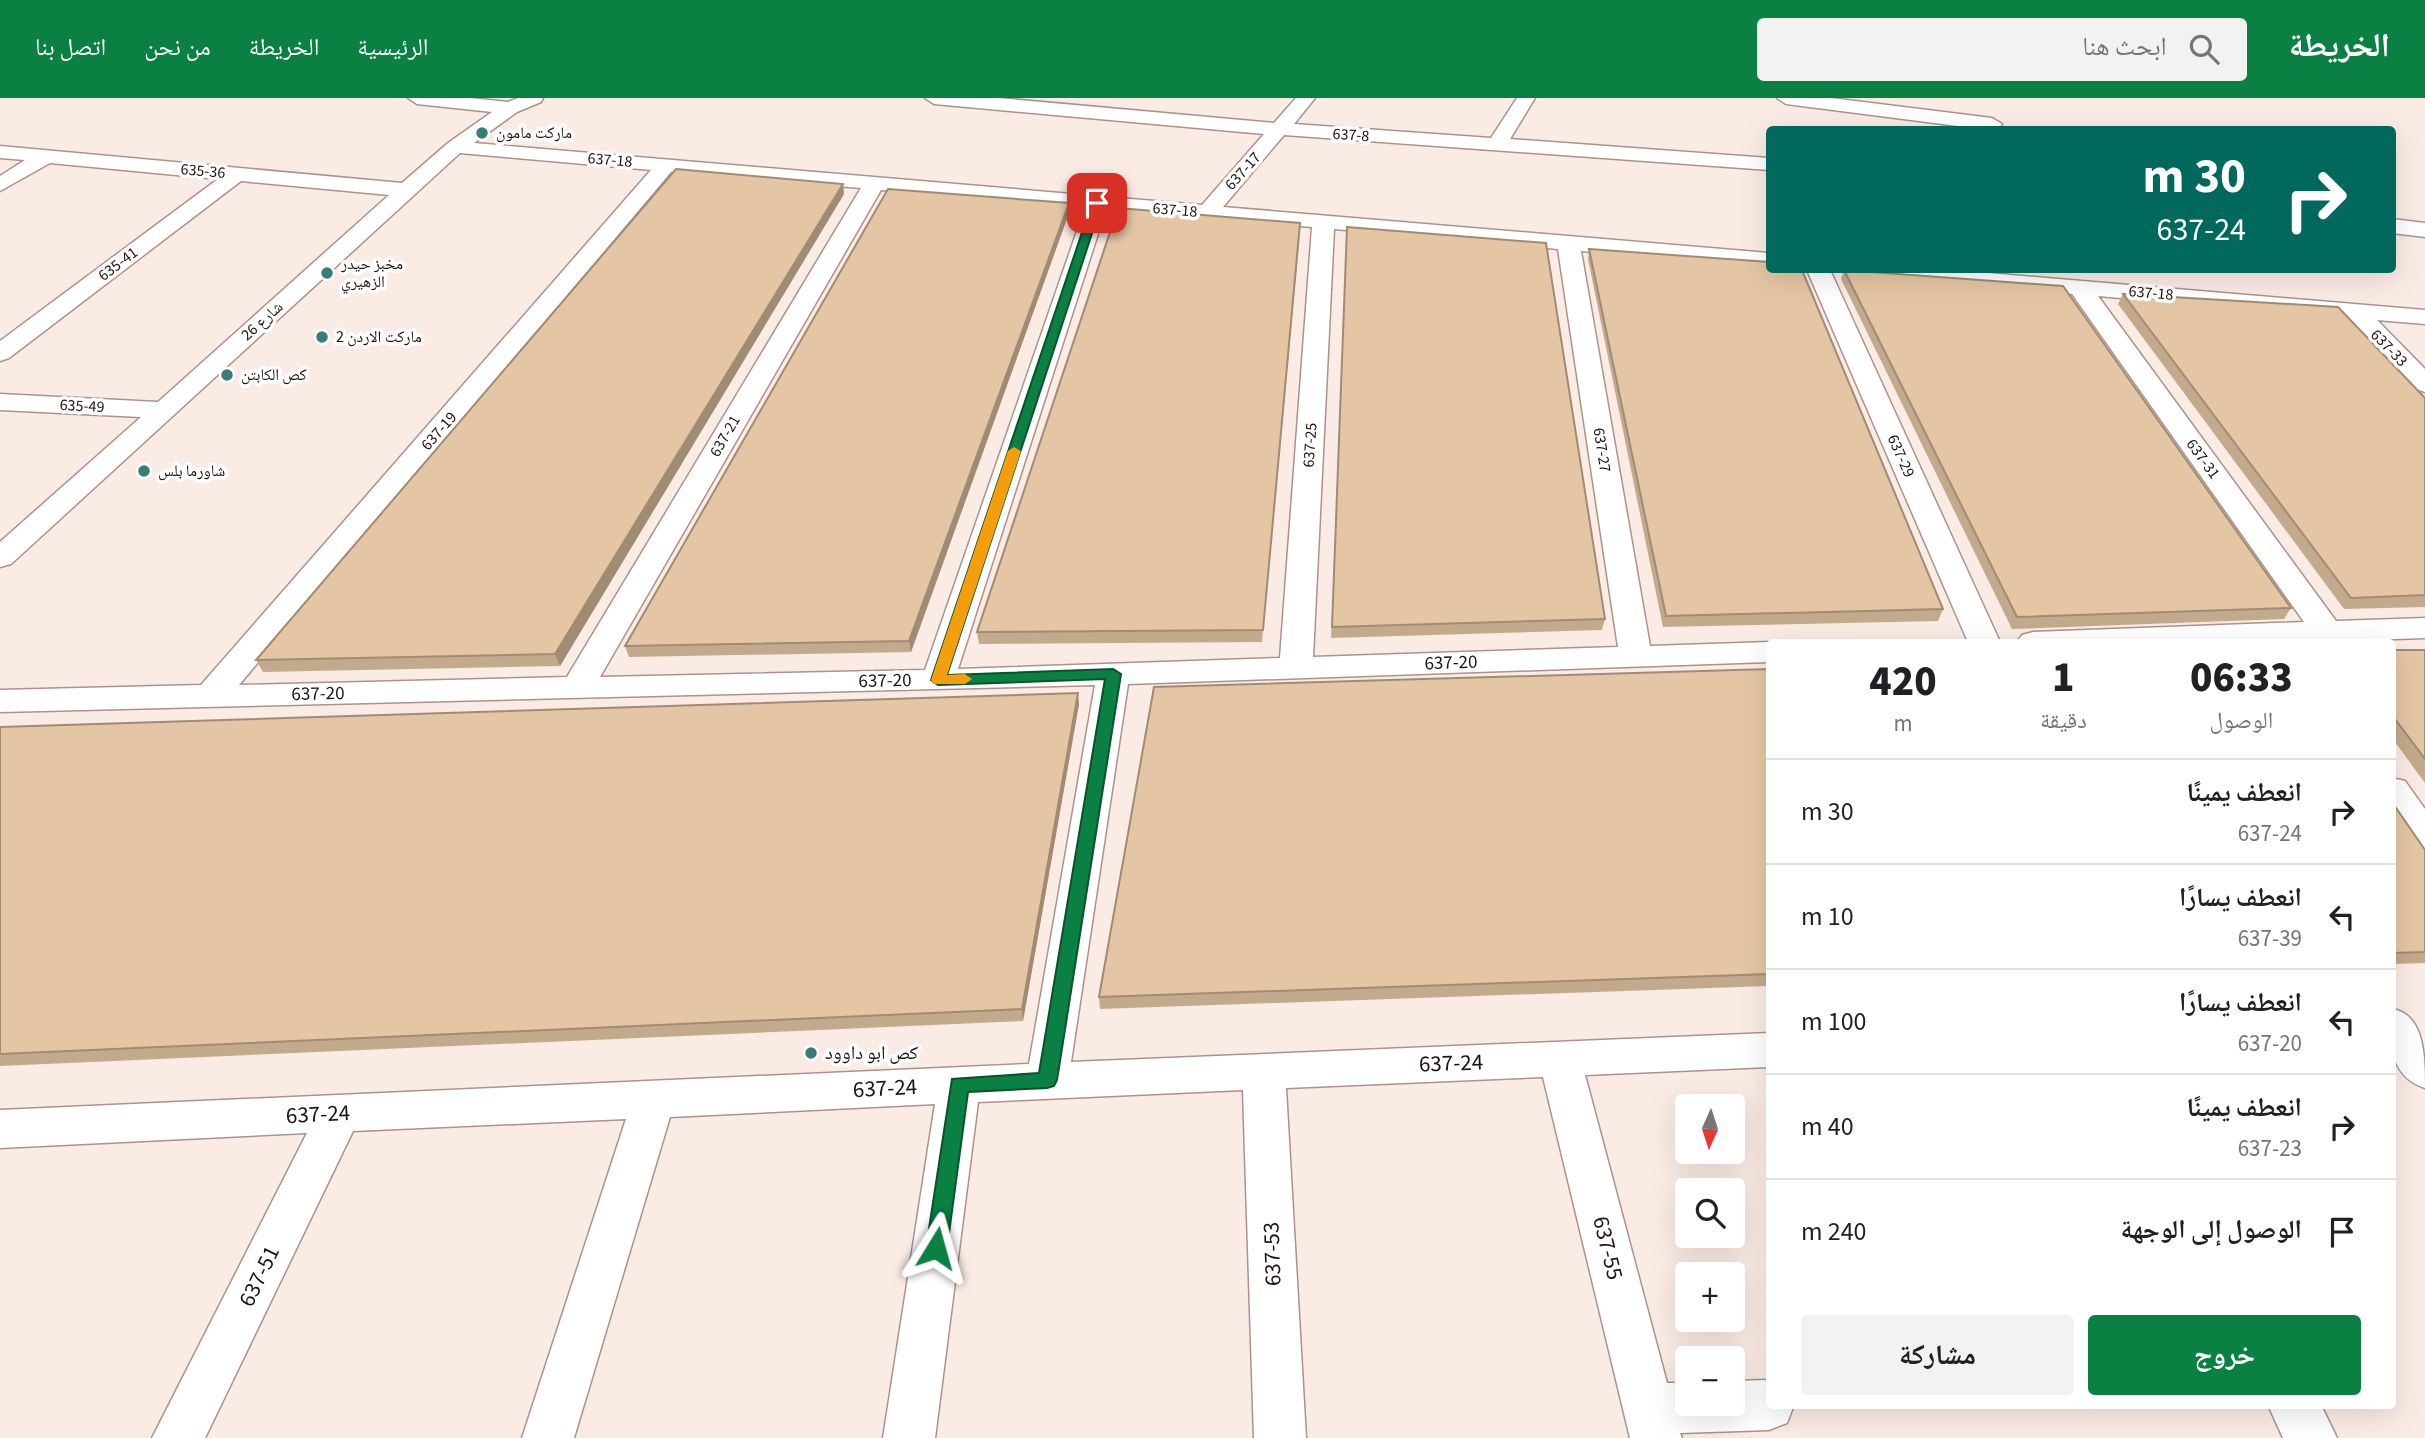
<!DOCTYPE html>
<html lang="ar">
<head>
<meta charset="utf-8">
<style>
  body { margin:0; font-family:"Source Sans 3","Noto Naskh Arabic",sans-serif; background:#f2f2f2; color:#202124; direction:rtl; height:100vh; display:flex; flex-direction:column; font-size:26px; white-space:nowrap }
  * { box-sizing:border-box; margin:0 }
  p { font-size:23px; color:#757577 }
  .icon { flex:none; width:38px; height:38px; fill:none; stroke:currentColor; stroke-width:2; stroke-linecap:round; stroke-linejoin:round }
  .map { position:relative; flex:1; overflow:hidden; direction:ltr }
  .drawer { position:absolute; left:1766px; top:541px; width:630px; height:770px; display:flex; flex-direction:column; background:#fff; border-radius:7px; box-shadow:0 7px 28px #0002; direction:rtl }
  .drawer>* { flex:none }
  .banner { position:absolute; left:1766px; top:28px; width:630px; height:147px; border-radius:7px; box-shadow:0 7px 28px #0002; direction:rtl; background:#00695c; color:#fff; overflow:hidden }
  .needle { width:46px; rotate:183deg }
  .buttons { position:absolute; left:1675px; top:996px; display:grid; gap:14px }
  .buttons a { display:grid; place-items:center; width:70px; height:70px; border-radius:7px; background:#fff; box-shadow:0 7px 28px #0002; font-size:35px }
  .pin { position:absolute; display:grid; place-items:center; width:60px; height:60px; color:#fff; margin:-30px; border-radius:14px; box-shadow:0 4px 10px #0006 }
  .me { position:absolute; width:77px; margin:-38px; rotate:8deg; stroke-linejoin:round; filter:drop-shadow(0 0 5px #0008) }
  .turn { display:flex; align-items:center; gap:24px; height:147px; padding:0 35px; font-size:32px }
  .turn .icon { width:91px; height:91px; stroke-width:2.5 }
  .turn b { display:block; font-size:49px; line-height:60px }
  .eta { display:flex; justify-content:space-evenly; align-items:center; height:119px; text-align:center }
  .eta b { font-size:42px; font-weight:800; line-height:49px }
  .action { display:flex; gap:14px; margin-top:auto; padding:14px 35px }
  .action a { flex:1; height:80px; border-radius:7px; background:#0b8043; color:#fff; font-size:28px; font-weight:800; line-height:80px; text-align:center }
  .action a+a { background:#f2f2f2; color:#202124 }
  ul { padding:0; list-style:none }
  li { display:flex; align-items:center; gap:21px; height:105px; padding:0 35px; border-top:2px solid #e0e0e0 }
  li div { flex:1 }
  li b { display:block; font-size:26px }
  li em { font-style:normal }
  header { display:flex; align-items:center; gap:42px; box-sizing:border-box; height:98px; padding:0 35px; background:#0b8043; color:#fff }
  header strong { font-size:33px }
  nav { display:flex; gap:38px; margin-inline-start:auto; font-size:24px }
  .search { width:490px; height:63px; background:#f2f2f2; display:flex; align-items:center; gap:18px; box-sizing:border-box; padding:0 24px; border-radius:7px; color:#757577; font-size:26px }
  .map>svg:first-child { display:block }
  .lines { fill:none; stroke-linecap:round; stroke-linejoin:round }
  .minor-casing { stroke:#ac938a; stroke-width:3 }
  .minor { fill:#fff; fill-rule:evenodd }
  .wall { fill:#c4aa8d }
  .shaded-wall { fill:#a08b73 }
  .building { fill:#e4c6a4; stroke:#a08b73; stroke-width:2 }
  .route { fill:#0b8043; stroke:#07532c; stroke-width:2 }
  .slow { fill:#f59e0b }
  .poi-dot { fill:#377e79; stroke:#fff; stroke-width:2.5 }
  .labels { text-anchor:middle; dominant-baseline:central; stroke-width:7; stroke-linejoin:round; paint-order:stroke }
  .far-poi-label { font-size:16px; fill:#1d1411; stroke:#fff; text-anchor:start }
  .far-street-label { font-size:16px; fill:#1d1411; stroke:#fff }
  .street-label { font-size:19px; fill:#1d1411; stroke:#fff }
  .poi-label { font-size:19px; fill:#1d1411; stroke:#fff; text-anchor:start }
  .near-street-label { font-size:23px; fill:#1d1411; stroke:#fff }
</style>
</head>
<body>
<header>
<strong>الخريطة</strong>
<div class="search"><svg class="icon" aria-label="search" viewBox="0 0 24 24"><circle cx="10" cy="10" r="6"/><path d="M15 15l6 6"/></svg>ابحث هنا</div>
<nav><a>الرئيسية</a><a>الخريطة</a><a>من نحن</a><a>اتصل بنا</a></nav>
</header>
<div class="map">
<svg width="2425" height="1340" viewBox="0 0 2425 1340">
  <rect width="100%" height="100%" fill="#fbebe5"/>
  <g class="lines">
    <!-- minor casing -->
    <g class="minor-casing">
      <path id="minor" d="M408,0H470L508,4L518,0H543L541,4L517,14L474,45L1202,107L1264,36L934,6L925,0H998L1274,25L1296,0H1315L1294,26L1491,40L1517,0H1535L1510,41L1769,60V72L1284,37L1223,109L1769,155V169L1581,153L1650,548L1769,544V564L1128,586L1071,964L1769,935V969L1585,977L1667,1285H1687V1306H1732V1283L1769,1282V1307H1794L1787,1325L1769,1332L1680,1335L1682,1340H1630L1543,979L1286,990L1306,1340H1254L1243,992L978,1004L935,1340H883L935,1006L670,1019L574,1340H522L626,1021L353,1033L205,1340H152L307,1035L0,1050V1012L1029,966L1095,587L0,614V592L201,587L651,72L460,55L11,466L0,469V444L141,319L0,312V296L158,304L389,97L241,83L9,260L0,263V243L218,81L50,65L0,93V78L25,62L0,60V48L402,85L448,45L492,14L417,6ZM671,74L861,90L567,579L239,587ZM881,92L1085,110L925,572L600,579ZM1106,111L1312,129L1280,560L958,571ZM1334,131L1558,151L1618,549L1313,559Z
        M1777,0H1831L1992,20L2002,26L1999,30L1989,32L1786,6Z
        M2392,121L2425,125V139L2392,135Z
        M1807,172H1830L2000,544H1968Z
        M1865,172H1952L2425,212V226L2377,222L2425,271V294L2416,291L2347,220L2098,198L2336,523L2425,520V540L2306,544H2017L2022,537L2033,534L2304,524L2072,196L1876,179L1868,177Z
        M2392,680L2405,683L2425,711V751C2391,741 2392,709 2392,680Z
        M2392,911C2425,916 2425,960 2425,990C2387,977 2392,944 2392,911Z
        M2268,1307H2321L2337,1340H2283Z"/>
    </g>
    <!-- minor -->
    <use href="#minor" class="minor"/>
  </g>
  <!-- wall -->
  <path class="wall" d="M844,96L560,568L263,574L256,562Z
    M1069,115L911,554L629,559L625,548Z
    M1347,129L1605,521L1602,532L1331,540Z
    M1300,135L1262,544L979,546L977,534Z
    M1589,151L1943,511L1938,523L1663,529L1588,161Z
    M1844,172L2291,510L2284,521L2012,531L1841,181Z
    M2123,196L2425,300V509L2344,511L2118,206Z
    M2392,552H2425V685L2392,640Z
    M1769,571V888L1100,911L1099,899Z
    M1079,606L1023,923L0,968V629Z
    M2392,704L2425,752V865L2392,866Z"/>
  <!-- shaded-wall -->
  <path class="shaded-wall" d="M843,86L844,96L560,568L555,556Z
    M1069,105V115L911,554L909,543Z
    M1078,595L1079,606L1023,923L1022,911Z"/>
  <!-- building -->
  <path class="building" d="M676,71L843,86L555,556L256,562Z
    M888,91L1069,105L909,543L625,548Z
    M1118,110L1300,125L1263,532L977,534Z
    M1347,129L1546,145L1605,521L1332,529Z
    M1589,151L1769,164V172H1802L1943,511L1666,518Z
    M1844,172L2063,188L2291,510L2017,519Z
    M2123,196L2338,209L2425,300V497L2351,500Z
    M2392,552H2425V661L2392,617Z
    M1769,571V876L1099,899L1154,589Z
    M1078,595L1022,911L0,956V629Z
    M2392,704L2425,752V854L2392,855Z"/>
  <!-- route -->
  <path class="route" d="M1097,102L1102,105L947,577L1113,571L1121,576L1057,982L1054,988L1047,990L968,994L947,1150L944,1156L936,1159L929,1156L926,1150L952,981L1039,975L1105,581L938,587L931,582L1092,105Z"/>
  <!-- slow -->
  <path class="slow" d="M1014,349L1021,353L947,577L965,576L972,581L965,586H933L931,582L1008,353Z"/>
  <!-- markers -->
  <g class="poi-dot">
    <circle cx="482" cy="35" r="7"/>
    <circle cx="327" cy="175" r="7"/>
    <circle cx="322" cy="239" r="7"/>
    <circle cx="227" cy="277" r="7"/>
    <circle cx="144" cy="373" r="7"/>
    <circle cx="811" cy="955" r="7"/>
  </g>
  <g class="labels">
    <!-- far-poi labels -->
    <g class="far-poi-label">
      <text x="496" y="35">ماركت مامون</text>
      <text x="341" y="166">مخبز حيدر<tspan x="341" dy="18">الزهيري</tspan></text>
      <text x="336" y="239">ماركت الاردن 2</text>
      <text x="241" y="277">كص الكابتن</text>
      <text x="158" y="373">شاورما بلس</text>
    </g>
    <!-- far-street labels -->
    <g class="far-street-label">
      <text transform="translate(1351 37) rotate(4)">637-8</text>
      <text transform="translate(610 62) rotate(5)">637-18</text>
      <text transform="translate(203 73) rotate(5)">635-36</text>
      <text transform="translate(1243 73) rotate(-48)">637-17</text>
      <text transform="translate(1175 112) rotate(5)">637-18</text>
      <text transform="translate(118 166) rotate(-37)">635-41</text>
      <text transform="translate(2151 195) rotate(5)">637-18</text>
      <text transform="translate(262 223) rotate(-42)">شارع 26</text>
      <text transform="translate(2389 250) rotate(46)">637-33</text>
      <text transform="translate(82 308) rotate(3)">635-49</text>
      <text transform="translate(439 333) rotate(-49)">637-19</text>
      <text transform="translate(725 338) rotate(-60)">637-21</text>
      <text transform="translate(1310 347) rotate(-86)">637-25</text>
      <text transform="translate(1602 352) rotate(81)">637-27</text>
      <text transform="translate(1901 358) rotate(66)">637-29</text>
      <text transform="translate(2203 361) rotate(54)">637-31</text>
    </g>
    <!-- street labels -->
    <g class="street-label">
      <text transform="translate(1451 565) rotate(-2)">637-20</text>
      <text transform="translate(885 583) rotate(-1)">637-20</text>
      <text transform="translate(318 596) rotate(-1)">637-20</text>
    </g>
    <!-- poi labels -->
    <g class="poi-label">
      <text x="825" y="955">كص ابو داوود</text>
    </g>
    <!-- near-street labels -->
    <g class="near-street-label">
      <text transform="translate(1451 965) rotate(-2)">637-24</text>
      <text transform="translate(885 990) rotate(-3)">637-24</text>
      <text transform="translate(318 1016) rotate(-3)">637-24</text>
      <text transform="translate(1608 1150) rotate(76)">637-55</text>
      <text transform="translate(1272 1156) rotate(-92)">637-53</text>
      <text transform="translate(259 1178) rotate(-64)">637-51</text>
    </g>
  </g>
</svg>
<div class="buttons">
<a><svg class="needle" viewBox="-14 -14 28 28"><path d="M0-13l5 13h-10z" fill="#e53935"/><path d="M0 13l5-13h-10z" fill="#757577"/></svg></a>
<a><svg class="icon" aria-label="search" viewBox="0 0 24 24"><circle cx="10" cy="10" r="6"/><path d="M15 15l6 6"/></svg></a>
<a>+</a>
<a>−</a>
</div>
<div class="pin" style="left:1097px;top:105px;background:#d93025"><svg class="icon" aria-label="arrive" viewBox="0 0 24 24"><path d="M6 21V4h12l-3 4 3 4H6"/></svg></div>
<svg class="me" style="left:936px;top:1150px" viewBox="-20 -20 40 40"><path d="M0-17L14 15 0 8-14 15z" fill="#0b8043" stroke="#fff" stroke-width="4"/></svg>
<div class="banner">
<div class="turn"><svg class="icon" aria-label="right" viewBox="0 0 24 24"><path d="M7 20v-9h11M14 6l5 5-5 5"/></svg><div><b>30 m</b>637-24</div></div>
</div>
<section class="drawer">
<div class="eta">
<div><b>06:33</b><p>الوصول</p></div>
<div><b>1</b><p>دقيقة</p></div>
<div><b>420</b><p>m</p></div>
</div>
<ul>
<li><svg class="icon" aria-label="right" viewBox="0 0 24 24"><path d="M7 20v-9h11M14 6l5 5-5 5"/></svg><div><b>انعطف يمينًا</b><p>637-24</p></div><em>30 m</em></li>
<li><svg class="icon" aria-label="left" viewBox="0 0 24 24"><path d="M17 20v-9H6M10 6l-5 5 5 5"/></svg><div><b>انعطف يسارًا</b><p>637-39</p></div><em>10 m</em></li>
<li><svg class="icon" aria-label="left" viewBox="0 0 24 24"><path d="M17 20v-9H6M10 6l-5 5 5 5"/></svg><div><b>انعطف يسارًا</b><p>637-20</p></div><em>100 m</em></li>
<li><svg class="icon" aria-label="right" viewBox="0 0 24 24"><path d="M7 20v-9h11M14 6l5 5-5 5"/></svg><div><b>انعطف يمينًا</b><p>637-23</p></div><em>40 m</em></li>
<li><svg class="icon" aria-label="arrive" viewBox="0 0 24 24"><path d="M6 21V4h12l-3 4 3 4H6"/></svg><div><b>الوصول إلى الوجهة</b></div><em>240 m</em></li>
</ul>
<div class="action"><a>خروج</a><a>مشاركة</a></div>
</section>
</div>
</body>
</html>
